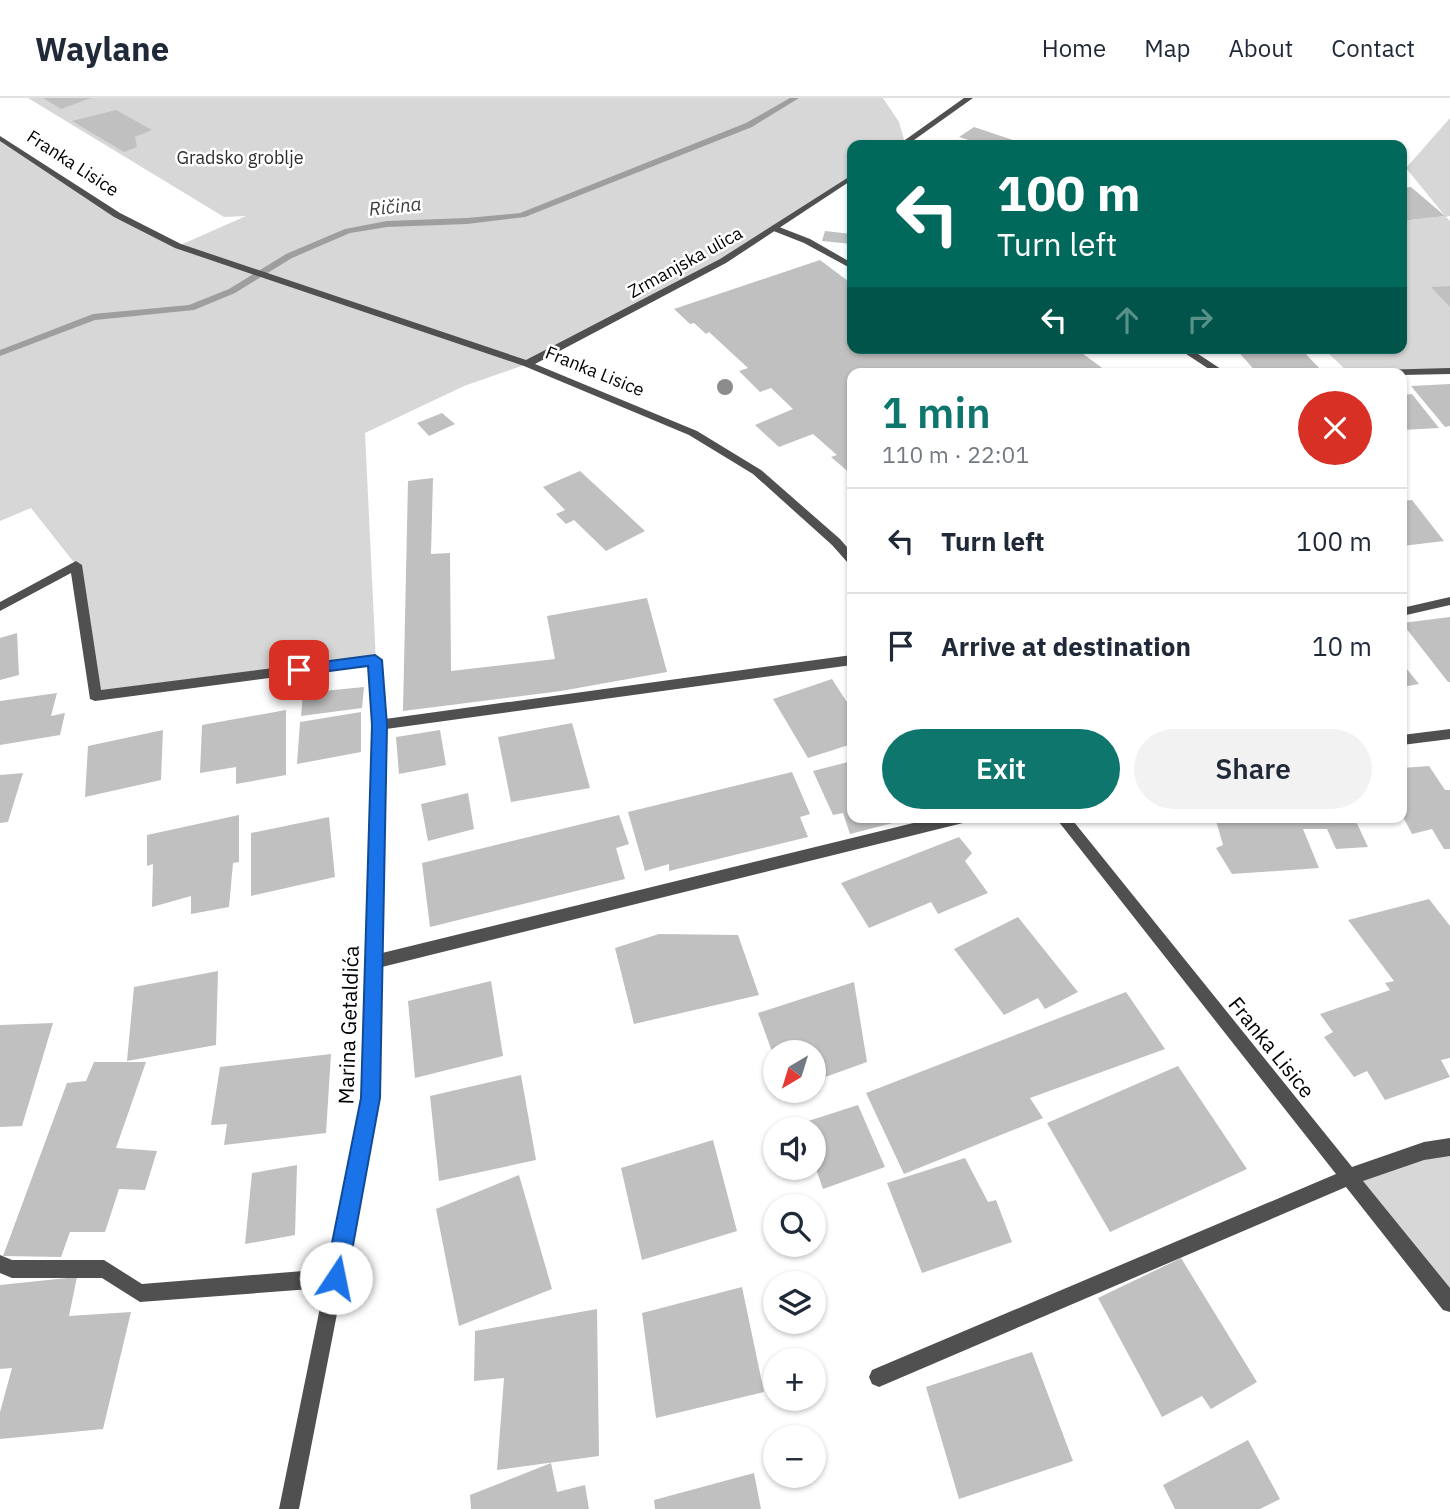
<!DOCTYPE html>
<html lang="en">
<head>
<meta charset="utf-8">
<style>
  body { margin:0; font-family:"IBM Plex Sans",sans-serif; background:#f2f2f3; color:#1f2937; height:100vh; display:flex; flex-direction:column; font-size:26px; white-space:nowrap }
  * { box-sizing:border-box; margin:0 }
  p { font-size:23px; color:#747a83 }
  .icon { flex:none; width:38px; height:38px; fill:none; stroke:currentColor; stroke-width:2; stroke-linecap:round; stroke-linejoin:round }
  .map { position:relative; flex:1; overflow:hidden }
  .drawer { position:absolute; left:847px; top:270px; width:560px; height:455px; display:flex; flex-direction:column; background:#fff; border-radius:14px; box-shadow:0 2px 5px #0004 }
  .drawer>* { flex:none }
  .hud { position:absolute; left:847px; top:42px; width:560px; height:214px; border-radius:14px; box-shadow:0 2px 5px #0004; background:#00695c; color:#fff; overflow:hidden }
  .needle { width:46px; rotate:218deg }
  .tools { position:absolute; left:763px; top:942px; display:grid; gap:14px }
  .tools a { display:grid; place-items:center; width:63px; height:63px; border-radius:50%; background:#fff; box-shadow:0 2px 5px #0004; font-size:35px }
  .pin { position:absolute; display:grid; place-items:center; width:60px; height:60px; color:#fff; margin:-30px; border-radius:14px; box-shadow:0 4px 10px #0006 }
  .me { position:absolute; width:77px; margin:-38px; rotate:11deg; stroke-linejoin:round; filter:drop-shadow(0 0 5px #0008) }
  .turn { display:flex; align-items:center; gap:24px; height:147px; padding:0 35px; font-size:32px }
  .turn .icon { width:91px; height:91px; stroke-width:2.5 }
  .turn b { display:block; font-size:49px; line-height:60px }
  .lanes { display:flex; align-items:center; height:66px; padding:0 35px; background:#0003; justify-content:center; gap:35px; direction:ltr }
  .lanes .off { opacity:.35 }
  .round { display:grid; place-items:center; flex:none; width:74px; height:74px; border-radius:37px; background:#f2f2f3 }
  .summary { display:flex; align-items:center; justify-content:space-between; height:119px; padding:0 35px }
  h1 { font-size:42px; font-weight:600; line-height:52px; color:#0f766e }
  .action { display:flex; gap:14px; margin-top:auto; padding:14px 35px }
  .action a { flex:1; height:80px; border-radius:42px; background:#0f766e; color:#fff; font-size:28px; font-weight:600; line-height:80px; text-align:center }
  .action a+a { background:#f2f2f3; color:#1f2937 }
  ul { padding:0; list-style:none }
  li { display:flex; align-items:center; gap:21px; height:105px; padding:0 35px; border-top:2px solid #e0e1e3 }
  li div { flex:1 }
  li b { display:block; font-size:26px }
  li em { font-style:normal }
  header { display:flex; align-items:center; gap:42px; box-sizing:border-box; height:98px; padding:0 35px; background:#fff; border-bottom:2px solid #e0e1e3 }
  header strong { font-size:33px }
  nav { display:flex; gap:38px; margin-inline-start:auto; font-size:24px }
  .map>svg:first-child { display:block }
  .green { fill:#d7d7d7 }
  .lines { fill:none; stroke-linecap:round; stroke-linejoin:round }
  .stream { fill:#9e9e9e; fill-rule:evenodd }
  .building { fill:#c0c0c0 }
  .lane { fill:#505050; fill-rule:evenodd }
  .street { fill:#505050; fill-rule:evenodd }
  .tree { fill:#8c8c8c }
  .route { fill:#1a73e8; stroke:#114b97; stroke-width:2 }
  .labels { text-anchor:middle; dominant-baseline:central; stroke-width:5; stroke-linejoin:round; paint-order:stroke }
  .far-park-label { font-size:18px; fill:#2e2e2e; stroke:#fff }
  .far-street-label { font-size:18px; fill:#000; stroke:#fff }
  .far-water-label { font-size:19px; font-style:italic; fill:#3f3f3f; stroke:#fff }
  .street-label { font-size:21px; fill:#000; stroke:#fff }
</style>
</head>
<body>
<header>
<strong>Waylane</strong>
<nav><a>Home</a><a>Map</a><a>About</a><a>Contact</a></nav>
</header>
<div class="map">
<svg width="1450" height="1411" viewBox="0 0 1450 1411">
  <rect width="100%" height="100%" fill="#fff"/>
  <!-- green -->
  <path class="green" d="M28,0H883L899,24L905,45L852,47V79L723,163L527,266L464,288L365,335L379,627L375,563L95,598L76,467L31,410L0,423V41L117,117L178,148L246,118L224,119Z
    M1450,20V118L1446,119L1450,123V273L1349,275L1323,250H1402V123L1445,118L1406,70Z
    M1450,1049V1205L1349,1079Z"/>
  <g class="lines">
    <!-- stream -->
    <path class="stream" d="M790,0H799L752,29L525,119L467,126L387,129L350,135L292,160L235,195L194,212L95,222L0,258V252L93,216L189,207L229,191L286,156L345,131L387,123L467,120L520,115L746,25Z"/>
  </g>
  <!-- building -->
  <path class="building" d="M43,0H91L61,11Z
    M116,12L152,32L135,39L137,49L124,54L72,23Z
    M974,29L1028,47H985L959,39Z
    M1411,89L1445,118L1402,123V90Z
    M825,133L852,136V146L822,143Z
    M820,162L852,186V250H1038L1043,254L1052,250H1075L1109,275H852V377L831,359L837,357L813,336L779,349L755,327L793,311L771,290L760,294L739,273L748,270L709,234L706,236L694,225L690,226L674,211Z
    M1450,188V209L1431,189Z
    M1235,250H1300L1324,275H1257Z
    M1450,286V328L1445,329L1411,288Z
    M1412,296L1439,330L1402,332V297Z
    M442,315L455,326L429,338L417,325Z
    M580,373L645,433L606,453L574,422L566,426L556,416L565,412L543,389Z
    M433,380L431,456L450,455L451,573L555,561L547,518L647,500L667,574L561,593L403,613L408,383Z
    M1412,402L1444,443L1402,448V403Z
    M1450,519V584H1448L1402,525Z
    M17,535L19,577L0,582V540Z
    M1402,565L1419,586L1402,589Z
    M832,581L852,612V646L808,660L773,601Z
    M364,589L362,610L301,618L303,595Z
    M57,595L51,618L65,615L60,637L0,647V603Z
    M286,612V677L236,686V669L200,675L202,627Z
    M361,614V654L297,666L300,624Z
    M572,625L590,690L511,704L498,639Z
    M163,632L161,682L85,699L88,648Z
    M440,632L446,667L399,676L396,639Z
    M852,663V719L912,720L850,736L843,715L833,717L813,673Z
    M1429,668L1445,692H1450V751H1444L1432,731L1412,736L1402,717V670Z
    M792,674L810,716L800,719L808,739L669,773V766L645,773L628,714Z
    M23,675L8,724L0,725V677Z
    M468,695L474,731L428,743L421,706Z
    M239,717V764L233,765L229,809L191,816V798L152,809L153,766L147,768V737Z
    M619,717L629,746L616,750L625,781L430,829L422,765Z
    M329,719L335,779L251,798V735Z
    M1215,719H1354L1368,749L1336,751L1327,731H1303L1319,770L1232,776L1216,750L1223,747Z
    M959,739L972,755L965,763L988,795L938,816L931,804L869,830L841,785Z
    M1429,801L1450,828V960L1441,962L1450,979L1385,1002L1367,973L1354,979L1324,939L1333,934L1320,916L1390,892L1385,885L1394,883L1348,822Z
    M1018,819L1078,894L1045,911L1038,900L1004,917L954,851Z
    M659,836L738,837L759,897L634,926L615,850Z
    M218,873L216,947L127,963L134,889Z
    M491,883L503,958L415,980L408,903Z
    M854,884L867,964L814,983V954H775V962L758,915Z
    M1126,894L1165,951L1030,1000L1043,1020L904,1076L866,995Z
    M53,925L22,1028L0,1029V927Z
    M331,956L326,1035L224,1047L227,1026L211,1027L220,969Z
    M94,964H146L116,1050L157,1053L145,1092L119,1091L105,1134H70L61,1159L3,1158L67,985L86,983Z
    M1178,968L1247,1071L1110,1134L1047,1025Z
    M521,977L536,1062L439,1083L430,998Z
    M858,1007L885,1069L823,1091L814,1065V1031H801L799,1026Z
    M713,1042L737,1133L642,1162L621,1070Z
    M965,1060L988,1104L996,1102L1012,1144L922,1175L887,1085Z
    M297,1067L295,1137L245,1146L252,1075Z
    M519,1077L552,1191L459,1228L436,1111Z
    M1181,1160L1257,1284L1211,1311L1202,1298L1162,1319L1098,1200Z
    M77,1179L69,1218L131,1214L103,1331L0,1341V1314L12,1270L0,1271V1187Z
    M742,1189L764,1294L656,1320L642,1215Z
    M597,1211L599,1358L497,1372L504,1280L474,1283L475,1233Z
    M1032,1254L1073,1363L959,1401L926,1289Z
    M1248,1342L1280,1401L1260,1411H1175L1163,1387Z
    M551,1365L557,1394L585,1387L589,1411H471L470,1397Z
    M754,1375L761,1411H655L654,1402Z"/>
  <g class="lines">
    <!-- lane -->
    <path class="lane" d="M774,127L810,141L852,165V171L804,145L771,132L770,130Z
      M1177,250H1189L1227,275H1215Z"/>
    <!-- street -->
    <path class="street" d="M964,0H973L907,47H898Z
      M0,38L120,115L181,146L526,262L720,161L852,77V82L726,165L535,266L697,333L761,372L840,441L852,455V466L848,465L832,447L753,376L689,337L524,268L175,150L114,119L0,43Z
      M1450,270V276L1402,277V275H1371L1376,272Z
      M76,463L82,467L101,592L375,557L381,562L385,621L852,557V567L386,631L382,855L938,719H970L968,723L963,725L382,869L379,1000L299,1411H279L324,1190L140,1204L102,1180H12L0,1175V1157L12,1162H104L142,1186L328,1171L363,1000L372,627L369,567L95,603L90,601L71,475L0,513V504Z
      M1450,499V507L1402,518V510Z
      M1450,631V641L1402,647V637Z
      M1055,719H1070L1352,1069L1424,1044L1450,1040V1058L1424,1062L1363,1083L1450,1190V1214L1443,1212L1346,1089L886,1286L879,1289L872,1286L869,1279L872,1272L1336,1076Z"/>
  </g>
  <!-- trees -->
  <circle class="tree" cx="725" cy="289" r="8"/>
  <!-- route -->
  <path class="route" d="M375,557L382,562L387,627L380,1000L347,1180L343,1187L336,1191L329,1187L325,1180L361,1000L372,627L368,568L299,577L291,572L299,567Z"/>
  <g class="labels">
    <!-- far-park labels -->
    <g class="far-park-label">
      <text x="240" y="59">Gradsko groblje</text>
    </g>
    <!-- far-street labels -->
    <g class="far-street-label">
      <text transform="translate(73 65) rotate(33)">Franka Lisice</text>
      <text transform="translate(685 164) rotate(-29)">Zrmanjska ulica</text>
      <text transform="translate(595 273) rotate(22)">Franka Lisice</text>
    </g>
    <!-- far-water labels -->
    <g class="far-water-label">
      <text transform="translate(395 108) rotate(-6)">Ričina</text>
    </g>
    <!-- street labels -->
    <g class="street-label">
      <text transform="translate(348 927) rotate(-88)">Marina Getaldića</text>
      <text transform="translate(1272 949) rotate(51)">Franka Lisice</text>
    </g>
  </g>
</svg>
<div class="tools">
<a><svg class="needle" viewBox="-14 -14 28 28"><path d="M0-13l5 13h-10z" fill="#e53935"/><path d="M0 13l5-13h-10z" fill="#747a83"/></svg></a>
<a><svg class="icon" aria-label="sound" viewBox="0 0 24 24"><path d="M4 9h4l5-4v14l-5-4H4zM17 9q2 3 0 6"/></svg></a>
<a><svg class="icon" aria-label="search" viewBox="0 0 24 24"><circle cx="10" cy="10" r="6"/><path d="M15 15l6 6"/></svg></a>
<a><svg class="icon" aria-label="layers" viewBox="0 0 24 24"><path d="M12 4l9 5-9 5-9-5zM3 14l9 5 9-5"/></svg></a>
<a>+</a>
<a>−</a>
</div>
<div class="pin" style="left:299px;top:572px;background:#d93025"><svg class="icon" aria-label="arrive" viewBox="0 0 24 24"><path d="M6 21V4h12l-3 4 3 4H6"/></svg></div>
<svg class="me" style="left:336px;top:1180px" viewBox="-20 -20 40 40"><circle r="19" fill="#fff"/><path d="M0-13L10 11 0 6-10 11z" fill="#1a73e8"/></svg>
<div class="hud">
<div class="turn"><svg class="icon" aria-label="left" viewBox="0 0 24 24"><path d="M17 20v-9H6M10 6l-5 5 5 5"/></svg><div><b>100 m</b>Turn left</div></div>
<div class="lanes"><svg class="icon" aria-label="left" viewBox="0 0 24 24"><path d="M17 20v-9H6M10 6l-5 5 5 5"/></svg><svg class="icon off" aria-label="ahead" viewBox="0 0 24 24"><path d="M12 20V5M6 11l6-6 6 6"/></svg><svg class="icon off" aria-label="right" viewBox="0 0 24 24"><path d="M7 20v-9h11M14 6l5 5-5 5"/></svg></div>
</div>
<section class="drawer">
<div class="summary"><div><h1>1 min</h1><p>110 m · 22:01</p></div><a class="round" style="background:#d93025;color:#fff"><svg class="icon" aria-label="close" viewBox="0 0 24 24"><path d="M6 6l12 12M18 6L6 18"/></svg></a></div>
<ul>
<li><svg class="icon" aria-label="left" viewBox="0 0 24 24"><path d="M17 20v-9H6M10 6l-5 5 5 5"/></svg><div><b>Turn left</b></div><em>100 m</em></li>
<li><svg class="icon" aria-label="arrive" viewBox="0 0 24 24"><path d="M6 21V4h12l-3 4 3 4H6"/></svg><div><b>Arrive at destination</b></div><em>10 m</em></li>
</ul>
<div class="action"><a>Exit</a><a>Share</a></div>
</section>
</div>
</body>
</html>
